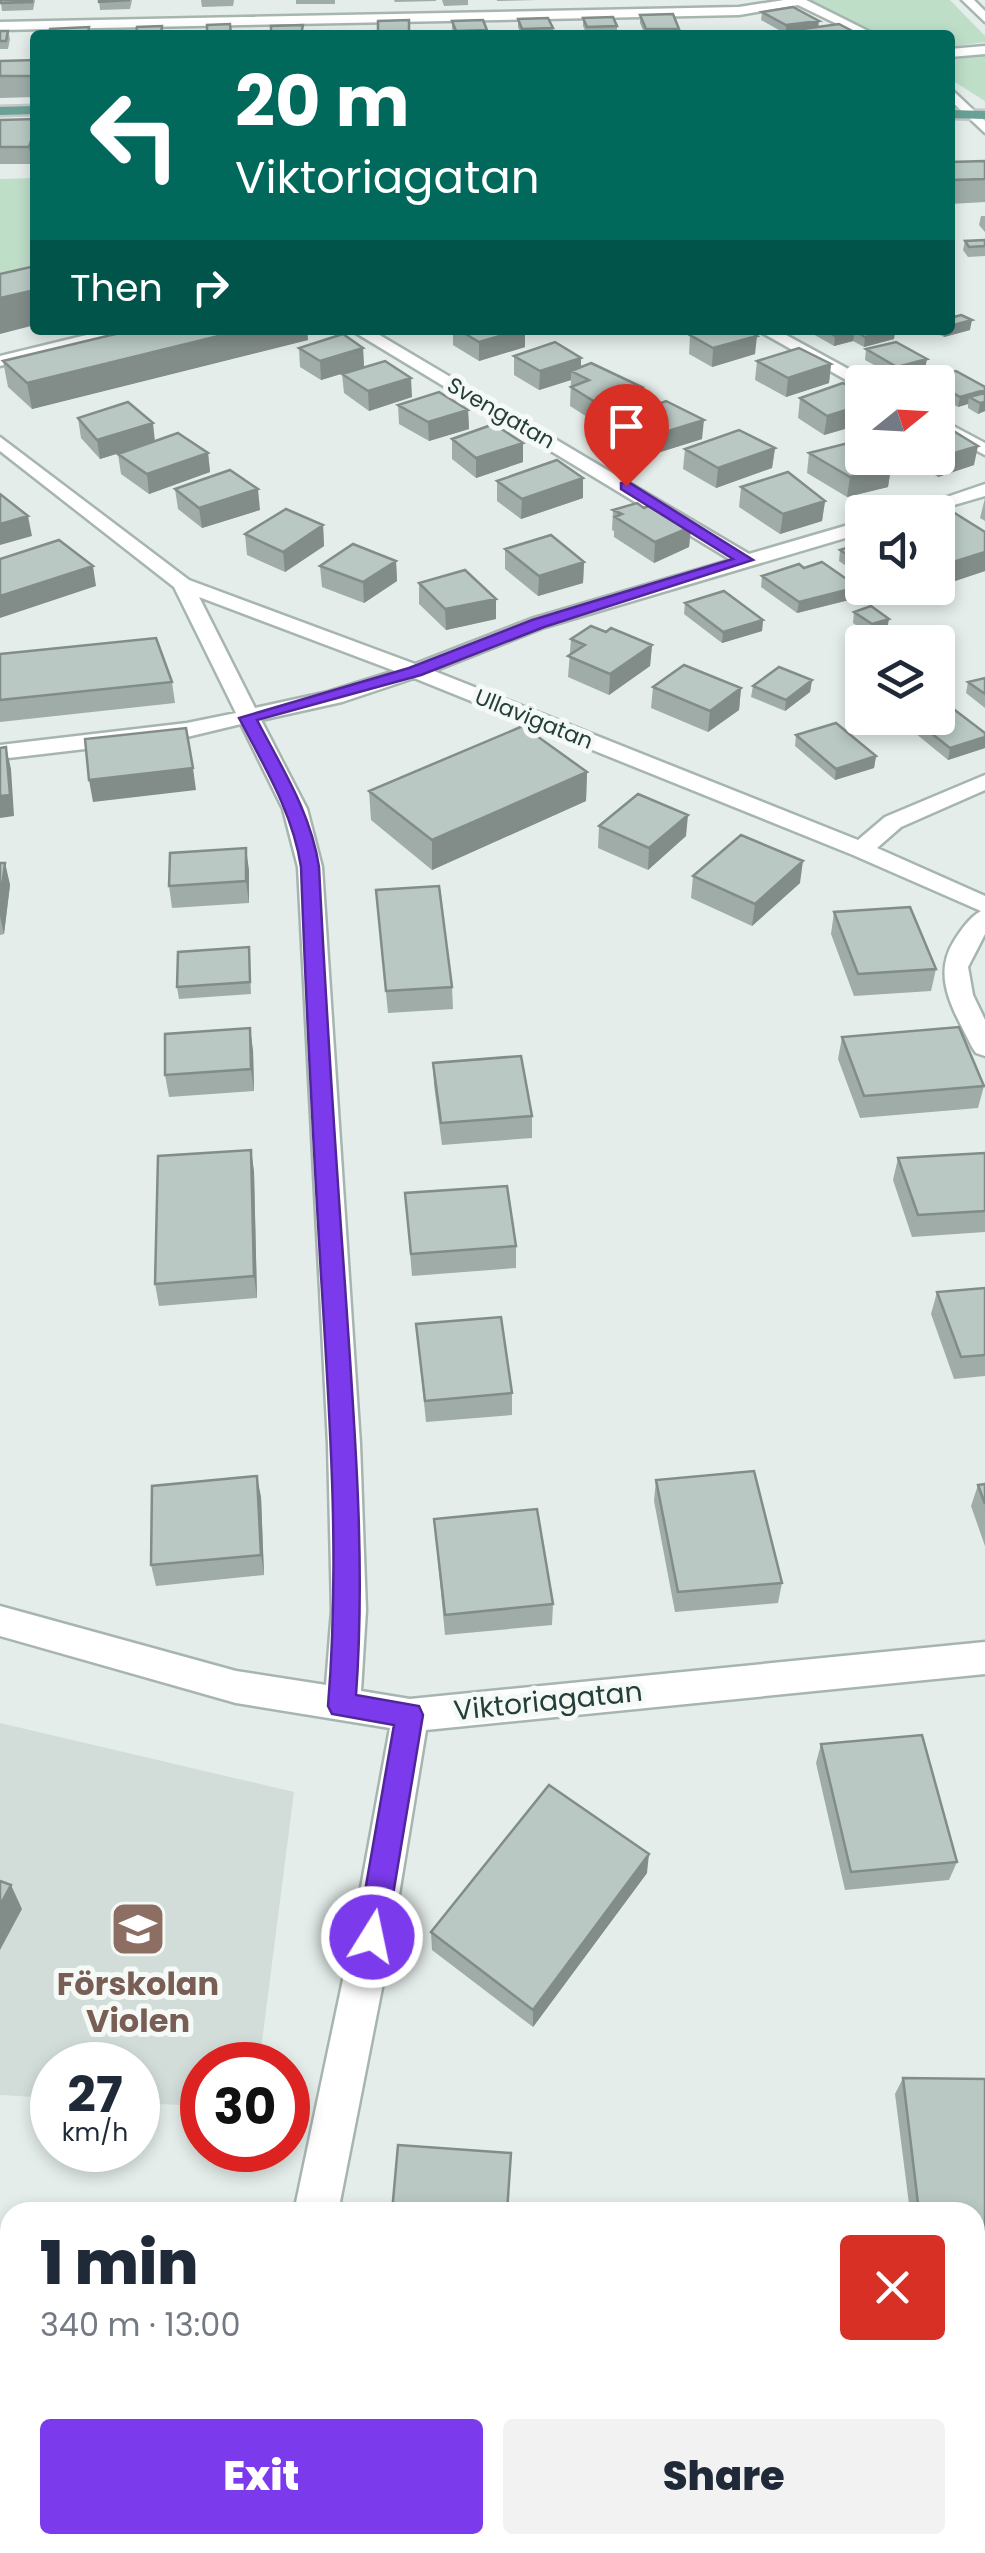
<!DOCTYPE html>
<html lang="en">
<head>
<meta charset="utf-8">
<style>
  body { margin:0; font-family:Poppins,sans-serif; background:#f2f2f3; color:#1f2937; height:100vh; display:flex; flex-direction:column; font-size:38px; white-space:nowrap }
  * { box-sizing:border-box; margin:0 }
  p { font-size:32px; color:#747a83 }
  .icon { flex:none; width:55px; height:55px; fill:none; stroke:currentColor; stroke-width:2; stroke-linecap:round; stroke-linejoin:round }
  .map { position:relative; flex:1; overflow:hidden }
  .sheet { position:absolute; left:0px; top:2202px; width:985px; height:352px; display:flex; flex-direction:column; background:#fff; border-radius:30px 30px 0 0; box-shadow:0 5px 15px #0003 }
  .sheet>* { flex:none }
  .guide { position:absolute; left:30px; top:30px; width:925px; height:305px; border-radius:10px; box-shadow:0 5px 15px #0003; background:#00695c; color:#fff; overflow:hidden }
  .needle { width:65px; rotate:72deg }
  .tools { position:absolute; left:845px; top:365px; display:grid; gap:20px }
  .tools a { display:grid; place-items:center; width:110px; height:110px; border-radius:10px; background:#fff; box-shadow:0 5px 15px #0003; font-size:50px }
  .speed { position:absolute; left:30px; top:2042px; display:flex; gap:20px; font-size:50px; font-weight:700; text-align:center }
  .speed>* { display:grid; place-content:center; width:130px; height:130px; border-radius:50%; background:#fff; box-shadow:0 5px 15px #0003; line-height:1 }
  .speed small { font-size:25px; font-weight:400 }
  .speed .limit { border:15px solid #d22; background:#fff; color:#111 }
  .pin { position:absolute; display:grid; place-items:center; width:85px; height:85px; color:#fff; margin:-102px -42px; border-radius:50% 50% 50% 0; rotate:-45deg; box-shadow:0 0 10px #0007 }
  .pin .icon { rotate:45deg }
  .me { position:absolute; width:110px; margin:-55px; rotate:10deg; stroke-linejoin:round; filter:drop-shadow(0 0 8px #0008) }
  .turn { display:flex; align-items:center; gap:35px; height:210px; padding:0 40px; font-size:45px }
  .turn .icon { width:130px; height:130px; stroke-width:2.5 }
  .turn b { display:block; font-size:70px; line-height:85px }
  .then { display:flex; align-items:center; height:95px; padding:0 40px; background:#0003; gap:20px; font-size:38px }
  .round { display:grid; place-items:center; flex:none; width:105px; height:105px; border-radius:10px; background:#f2f2f3 }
  .head { display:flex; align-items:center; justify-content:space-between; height:170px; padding:0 40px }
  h1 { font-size:60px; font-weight:800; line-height:75px }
  .action { display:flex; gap:20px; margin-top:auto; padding:20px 40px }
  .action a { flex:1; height:115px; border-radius:10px; background:#7c3aed; color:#fff; font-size:40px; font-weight:800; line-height:115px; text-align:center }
  .action a+a { background:#f2f2f3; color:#1f2937 }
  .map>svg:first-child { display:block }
  .built { fill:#d2ddd9 }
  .green { fill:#bedec8 }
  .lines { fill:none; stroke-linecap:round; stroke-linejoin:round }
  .minor-casing { stroke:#a7b5b1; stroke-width:5 }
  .major-casing { stroke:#c2c9c8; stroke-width:5 }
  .minor { fill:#fff; fill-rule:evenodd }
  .major { fill:#6aa196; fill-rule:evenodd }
  .wall { fill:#9faca8 }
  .shaded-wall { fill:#828c88 }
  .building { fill:#b9c8c3; stroke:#828c88; stroke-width:2.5 }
  .route { fill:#7c3aed; stroke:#51269a; stroke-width:2.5 }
  .labels { text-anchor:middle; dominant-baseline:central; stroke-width:10; stroke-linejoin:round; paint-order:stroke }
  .far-street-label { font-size:22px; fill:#243f39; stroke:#f5faf7 }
  .street-label { font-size:28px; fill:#243f39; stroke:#f5faf7 }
  .near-education-label { font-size:32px; font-weight:bold; fill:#785e54; stroke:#f5faf7 }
</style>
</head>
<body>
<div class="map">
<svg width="985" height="2553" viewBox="0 0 985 2553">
  <rect width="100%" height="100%" fill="#e4edea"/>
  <!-- built -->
  <path class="built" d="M0,1723L294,1792L259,2065H202V2106L138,2103V2065H52V2098L0,2095Z"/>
  <!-- green -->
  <path class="green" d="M808,0H950L985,36V42L950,47V35H881Z
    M985,54V101L950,79V57Z
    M35,178V276L0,284V179Z"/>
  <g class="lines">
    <!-- minor casing -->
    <g class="minor-casing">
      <path id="minor" d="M784,0H806L876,35H860L798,5L739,15L0,30V22L739,7Z
        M962,0H974L985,11V22Z
        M985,46V54L950,57V49Z
        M950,88L985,121V133L950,100Z
        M107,330H135L0,366V356Z
        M351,330H371L749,554L862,521V533L545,627L434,671L858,840L885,817L985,775V790L901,827L877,848L985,896V934L968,967L973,995L985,1020V1056L976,1053L972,1047C955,1012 931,978 954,941C961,930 969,918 981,911L853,855L414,678L342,702L261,720L307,809L322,867L360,1444L366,1610L361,1691L410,1699L985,1642V1674L426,1730L392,1937L338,2212H294L352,1937L390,1728L236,1703L0,1636V1606L236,1671L326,1685L332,1610L328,1444L298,867L283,809L241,724L187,737L0,759V745L187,723L236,713L174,587L0,451V437L189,580L415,664L531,619L731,560ZM199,597L395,671L328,692L255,708Z
        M757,330H777L872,382L857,386Z
        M938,418L985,443V455L938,430Z
        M985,484V496L930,512H903Z
        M241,2545H289L288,2553H240Z"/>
    </g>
    <!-- major casing -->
    <g class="major-casing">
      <path id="major" d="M35,106V114L0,115V107Z
        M950,110L985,111V119L950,118Z"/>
    </g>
    <!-- minor -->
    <use href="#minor" class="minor"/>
    <!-- major -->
    <use href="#major" class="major"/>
  </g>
  <!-- wall -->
  <path class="wall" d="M35,0L33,10L2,11L1,3Z
    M99,0H132L130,9L100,10Z
    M201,0H234L233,6L202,7Z
    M296,0H335V4H296Z
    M394,0H436V1L395,2Z
    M442,0H468V5L444,6Z
    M497,0H537L497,1Z
    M762,12L818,27L860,35H802L803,31L786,34L761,20Z
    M640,15L679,29V35H645L640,23Z
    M583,18L617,26V35H587L583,26Z
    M518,19L553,28V35H521L518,27Z
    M452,21L487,30V35H455L452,29Z
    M0,31H8L10,39L8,49H0Z
    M35,60V97L0,98V61Z
    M35,119L32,164H0V120Z
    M985,161V202L950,204V162Z
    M981,216H985V232L979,225Z
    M985,240V256L968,257L963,250L965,241Z
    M132,330H307L308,340L32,409L8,387L3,361Z
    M453,330H525V347L479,361L453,345Z
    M806,330H895L894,339L864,347L853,341L834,346Z
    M934,330H970L944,337L934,332Z
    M690,335L755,354L712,367L689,354Z
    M299,348H363L364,367L321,380L300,367Z
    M866,349L925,369L896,377L865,360Z
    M514,356L581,358V367L641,406L595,422L570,406L571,380L539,390L514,375Z
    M757,361L831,364L829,383L786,397L755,380Z
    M342,374L412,397L369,411L344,393Z
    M928,379L985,387V411L978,414L968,408V404L958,407L938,396V382H927Z
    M862,395V424L824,435L798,418L800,398Z
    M398,405L468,410L469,429L429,441L399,424Z
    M625,417L702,439L654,454L624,436Z
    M78,418L155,441L208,453L210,472L149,494L121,474L118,454L139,447L100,459L81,438Z
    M938,426L974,465L938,477L908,458H938Z
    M452,439L523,462L476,478L452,459Z
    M775,448L772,468L716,488L683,469L685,449Z
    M809,453L891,467L888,487L847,497L807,473Z
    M583,478V498L521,519L497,501V481Z
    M741,487L825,501L822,521L780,534L739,507Z
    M175,489L260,510L202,528L178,509Z
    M985,498V521L980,518Z
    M613,510L691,527L689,547L654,563L614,537V531L612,530Z
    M938,517L985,532V571L949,583L938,575Z
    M323,525L324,546L285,572L247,555L245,534Z
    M862,543V577L839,561L840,550Z
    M505,549L584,562L583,583L538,596L505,569Z
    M396,561L397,581L364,603L322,587L320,566Z
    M804,568L858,587L857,598L797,613L761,587L762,576Z
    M419,583L496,619L446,630L419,604Z
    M685,603L763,620L762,631L722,643L684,614Z
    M854,612L887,630L870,635L853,623Z
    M606,632L652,645L650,666L609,695L568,677L571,639Z
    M0,654L172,682L175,703L0,722Z
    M985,678V708L966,693L968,682Z
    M812,680L810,692L785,711L751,697L753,686Z
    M653,687L741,688L739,710L708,732L651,708Z
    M905,718H938L985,733V748L948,760L904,724Z
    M796,735L876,756L874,768L835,780L795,746Z
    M587,772L586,801L432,870L371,820L369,791Z
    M599,826L686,836L648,870L598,848Z
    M0,863H5L10,885L4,934L0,935Z
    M249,870V903L172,908L169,886Z
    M693,876L800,883L752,926L691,898Z
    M376,890L452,987L453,1009L388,1013Z
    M834,912L936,969L931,991L854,996L831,934Z
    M249,947L251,994L179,999L177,987Z
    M842,1037L984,1086L978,1108L860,1118L838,1059Z
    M253,1050L254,1091L169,1097L165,1075Z
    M433,1063L532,1116V1138L442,1145L434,1085Z
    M251,1150L254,1172L257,1298L159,1306L155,1284Z
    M985,1153V1232L912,1237L893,1180L898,1158Z
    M405,1193L516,1246V1268L412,1276Z
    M985,1288V1376L954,1379L931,1314L937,1292Z
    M416,1324L512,1393V1415L426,1422Z
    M656,1480L782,1583L778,1603L675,1612L654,1501Z
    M985,1484V1546L971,1506L978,1485Z
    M261,1497L264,1575L156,1586L151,1565Z
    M434,1519L553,1604L552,1625L445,1635Z
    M821,1744L957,1862L949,1880L845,1890L816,1763Z
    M647,1873L533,2027L432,1950L431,1932Z
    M903,2078L985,2079V2261L975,2260V2212H910L895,2094Z"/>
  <!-- shaded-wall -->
  <path class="shaded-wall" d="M819,21L818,29H803V31L786,34V25Z
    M35,129V154L32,164L29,147Z
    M35,290V325L0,334V298Z
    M972,320L970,330L944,337L945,330H950V326Z
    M243,330H307L308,340L32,409L27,383Z
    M521,330H525V347L479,361V342Z
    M892,330H895L894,339L864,347L865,337Z
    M855,331L853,341L834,346L835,336Z
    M757,336L755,354L712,367L713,348Z
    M363,348L364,367L321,380L320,361Z
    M581,358V376L571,371V380L539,390L540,371Z
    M927,359L925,369L896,377L897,367Z
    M831,364L829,383L786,397L788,378Z
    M411,378L412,397L369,411L368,391Z
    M642,387L641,406L595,422V402Z
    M985,390V400L969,397L968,404L958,407L960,397Z
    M985,402V411L978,414L980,403Z
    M862,405V424L824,435L827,416Z
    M468,410L469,429L429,441L428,422Z
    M704,420L702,439L654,454L655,435Z
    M153,423L155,442L100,459L97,440Z
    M523,443V462L476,478V458Z
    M978,446L974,465L938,477L941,457Z
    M775,448L772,468L716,488L718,468Z
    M208,453L210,472L149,494L147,474Z
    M891,467L888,487L847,497L850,477Z
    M583,478V498L521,519L522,499Z
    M258,489L260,510L202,528L199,508Z
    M825,501L822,521L780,534L783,514Z
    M28,516L32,536L0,545V524Z
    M323,525L324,546L285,572L283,552Z
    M691,527L689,547L654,563L655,542Z
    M985,552V571L949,583L953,562Z
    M396,561L397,581L364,603L363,582Z
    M584,562L583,583L538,596L539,576Z
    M93,566L96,586L0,618V596Z
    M858,587L857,598L797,613L799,602Z
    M496,599V619L446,630L445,609Z
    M889,619L887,630L870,635L872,624Z
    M763,620L762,631L722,643L723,632Z
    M652,645L650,666L609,695L610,674Z
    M812,680L810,692L785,711L786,700Z
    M741,688L739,710L708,732L710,711Z
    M985,737V748L948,760L950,748Z
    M6,747L11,769L14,816L0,818V796Z
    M876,756L874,768L835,780L836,769Z
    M193,768L196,790L93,802L89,780Z
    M587,772L586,801L432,870V840Z
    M688,815L686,836L648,870L649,848Z
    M246,848L249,870V903L246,881Z
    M803,861L800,883L752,926L755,904Z
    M5,863L10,885L4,934L0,916V904Z
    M250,1028L253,1050L254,1091L251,1069Z
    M251,1150L254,1172L257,1298L254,1276Z
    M257,1476L261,1497L264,1575L261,1555Z
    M649,1854L647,1873L533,2027V2010Z
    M11,1885L22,1909L0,1950V1905Z"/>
  <!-- building -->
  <path class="building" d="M1,0H32V2L1,3Z
    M99,0H130L99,2Z
    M793,7L819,21L786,25L762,12Z
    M673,14L679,29H646L640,15Z
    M613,17L617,26L587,27L583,18Z
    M548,18L553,28L522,29L518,19Z
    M409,20V34H378V21Z
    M483,20L487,30L456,31L452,21Z
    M230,24L231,35H207V25Z
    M839,24L860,35H814L803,29Z
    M303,25L301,35H271V26Z
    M162,26L161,35H136L137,27Z
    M89,27L88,35H49L50,29Z
    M0,31H8L6,41H0Z
    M35,60V76H0V61Z
    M35,119V129L29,147H0V120Z
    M985,161V179L950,180V162Z
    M985,240V246L969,247L965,241Z
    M35,266V290L0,298V274Z
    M961,315L972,320L950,326V318Z
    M132,330H243L27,383L3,361Z
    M459,330H521L479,342Z
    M707,330H746L757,336L713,348L690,335Z
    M825,330H892L865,337L855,331L835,336Z
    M343,334L363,348L320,361L299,348Z
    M555,342L581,358L540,371L514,356Z
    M896,342L927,359L897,367L866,349Z
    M799,348L831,364L788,378L757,361Z
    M385,361L411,378L368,391L342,374Z
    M591,363L642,387L595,402L571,387L589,380L571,371Z
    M956,371L985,387V390L960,397L938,384V382L928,379Z
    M843,383L862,395V405L827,416L800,398Z
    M439,392L468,410L428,422L398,405Z
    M985,393V402L980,403L969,397Z
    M666,401L704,420L655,435L625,417Z
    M128,402L153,423L97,440L78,418Z
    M494,424L523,443L476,458L452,439Z
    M942,424L978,446L941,457L938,455V426Z
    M739,430L775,448L718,468L685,449Z
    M178,433L208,453L147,474L118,454Z
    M852,442L862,449V458H876L891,467L850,477L809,453Z
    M557,460L583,478L522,499L497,481Z
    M230,470L258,489L199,508L175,489Z
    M788,472L825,501L783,514L741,487Z
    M0,494L28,516L0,524Z
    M658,502L691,527L655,542L615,517L622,514L613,510L637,503L644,508Z
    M286,509L323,525L283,552L245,534Z
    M953,512L985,532V552L953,562L938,552V517Z
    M551,535L584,562L539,576L505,549Z
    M59,540L93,566L0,596V559Z
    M862,543V565L840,550Z
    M353,544L396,561L363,582L320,566Z
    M822,562L858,587L799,602L762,576L799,564L804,568Z
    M465,570L496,599L445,609L419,583Z
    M724,591L763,620L723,632L685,603Z
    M871,606L889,619L872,624L854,612Z
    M591,626L606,632L611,628L652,645L610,674L568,656L585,645L571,639Z
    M156,638L172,682L0,700V654Z
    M684,665L741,688L710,711L653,687Z
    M779,667L812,680L786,700L753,686Z
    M985,678V694L968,682Z
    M943,701L985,733V737L950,748L912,718H938V703Z
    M836,723L876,756L836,769L796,735Z
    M523,726L587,772L432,840L369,791Z
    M186,728L193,768L89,780L85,739Z
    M6,747L10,795L0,796V748Z
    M638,794L688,815L649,848L599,826Z
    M741,835L803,861L755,904L693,876Z
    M246,848V881L169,886L170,853Z
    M0,863H5L0,904Z
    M439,886L452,987L386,991L376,890Z
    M910,907L936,969L858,974L834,912Z
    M249,947L250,982L177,987L178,952Z
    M959,1027L984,1086L864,1096L842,1037Z
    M250,1028L251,1069L165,1075V1034Z
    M521,1056L532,1116L441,1123L433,1063Z
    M251,1150L254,1276L155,1284L158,1156Z
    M985,1153V1211L918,1215L898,1158Z
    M507,1186L516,1246L411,1254L405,1193Z
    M985,1288V1355L961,1357L937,1292Z
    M501,1317L512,1393L425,1401L416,1324Z
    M754,1471L782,1583L678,1592L656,1480Z
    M257,1476L261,1555L151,1565L152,1486Z
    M985,1484V1504L978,1485Z
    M537,1509L553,1604L445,1615L434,1519Z
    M922,1735L957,1862L851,1872L821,1744Z
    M549,1785L649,1854L533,2010L431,1932Z
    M0,1881L11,1885L0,1905Z
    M903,2078L985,2079V2247H975V2212H919Z
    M398,2145L511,2153L507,2212H392Z"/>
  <!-- route -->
  <path class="route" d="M621,483H630L753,560L544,627L421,675L257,720C282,768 311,813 319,867C326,1006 335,1146 345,1285C354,1422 366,1558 356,1695L419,1706L423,1715L386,1937L382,1947L372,1952L361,1947L357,1937L394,1725L332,1714L328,1706C340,1562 330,1419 321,1275C313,1139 306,1003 301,867C293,813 264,766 239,718L409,668L532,620L733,559L621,489Z"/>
  <!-- icons -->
  <defs>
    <g id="school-square" transform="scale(2.875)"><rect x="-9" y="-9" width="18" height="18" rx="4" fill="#8d6e63" stroke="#f5faf7"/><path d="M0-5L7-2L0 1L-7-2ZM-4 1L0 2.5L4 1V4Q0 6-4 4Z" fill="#fff"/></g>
  </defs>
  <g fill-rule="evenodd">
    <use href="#school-square" x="138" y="1929"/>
  </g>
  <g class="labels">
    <!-- far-street labels -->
    <g class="far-street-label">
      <text transform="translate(501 413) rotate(30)">Svengatan</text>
      <text transform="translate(534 719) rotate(22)">Ullavigatan</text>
    </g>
    <!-- street labels -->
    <g class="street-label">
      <text transform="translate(548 1701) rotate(-6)">Viktoriagatan</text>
    </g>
    <!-- near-education labels -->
    <g class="near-education-label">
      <text x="138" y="1983">Förskolan<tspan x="138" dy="37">Violen</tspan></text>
    </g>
  </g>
</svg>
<div class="tools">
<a><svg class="needle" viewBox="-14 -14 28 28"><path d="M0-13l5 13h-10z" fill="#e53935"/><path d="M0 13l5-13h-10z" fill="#747a83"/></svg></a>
<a><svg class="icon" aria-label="sound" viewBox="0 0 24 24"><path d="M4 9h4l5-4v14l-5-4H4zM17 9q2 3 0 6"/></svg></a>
<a><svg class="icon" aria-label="layers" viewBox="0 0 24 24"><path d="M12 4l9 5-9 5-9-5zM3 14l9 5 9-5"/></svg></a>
</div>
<div class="speed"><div>27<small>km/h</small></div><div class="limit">30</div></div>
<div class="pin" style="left:626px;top:486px;background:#d93025"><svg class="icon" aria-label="arrive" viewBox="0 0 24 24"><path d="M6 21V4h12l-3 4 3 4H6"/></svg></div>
<svg class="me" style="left:372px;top:1937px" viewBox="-20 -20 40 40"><circle r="17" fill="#7c3aed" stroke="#fff" stroke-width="3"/><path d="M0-11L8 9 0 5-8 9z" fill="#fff"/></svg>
<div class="guide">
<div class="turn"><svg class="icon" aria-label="left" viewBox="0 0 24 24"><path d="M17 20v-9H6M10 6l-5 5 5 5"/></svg><div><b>20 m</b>Viktoriagatan</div></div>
<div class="then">Then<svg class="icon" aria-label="right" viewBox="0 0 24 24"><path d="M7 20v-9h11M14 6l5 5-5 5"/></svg></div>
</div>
<section class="sheet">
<div class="head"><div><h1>1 min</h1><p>340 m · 13:00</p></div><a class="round" style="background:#d93025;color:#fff"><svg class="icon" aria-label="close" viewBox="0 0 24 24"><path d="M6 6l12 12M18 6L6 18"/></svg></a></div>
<div class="action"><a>Exit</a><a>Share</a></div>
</section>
</div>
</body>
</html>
